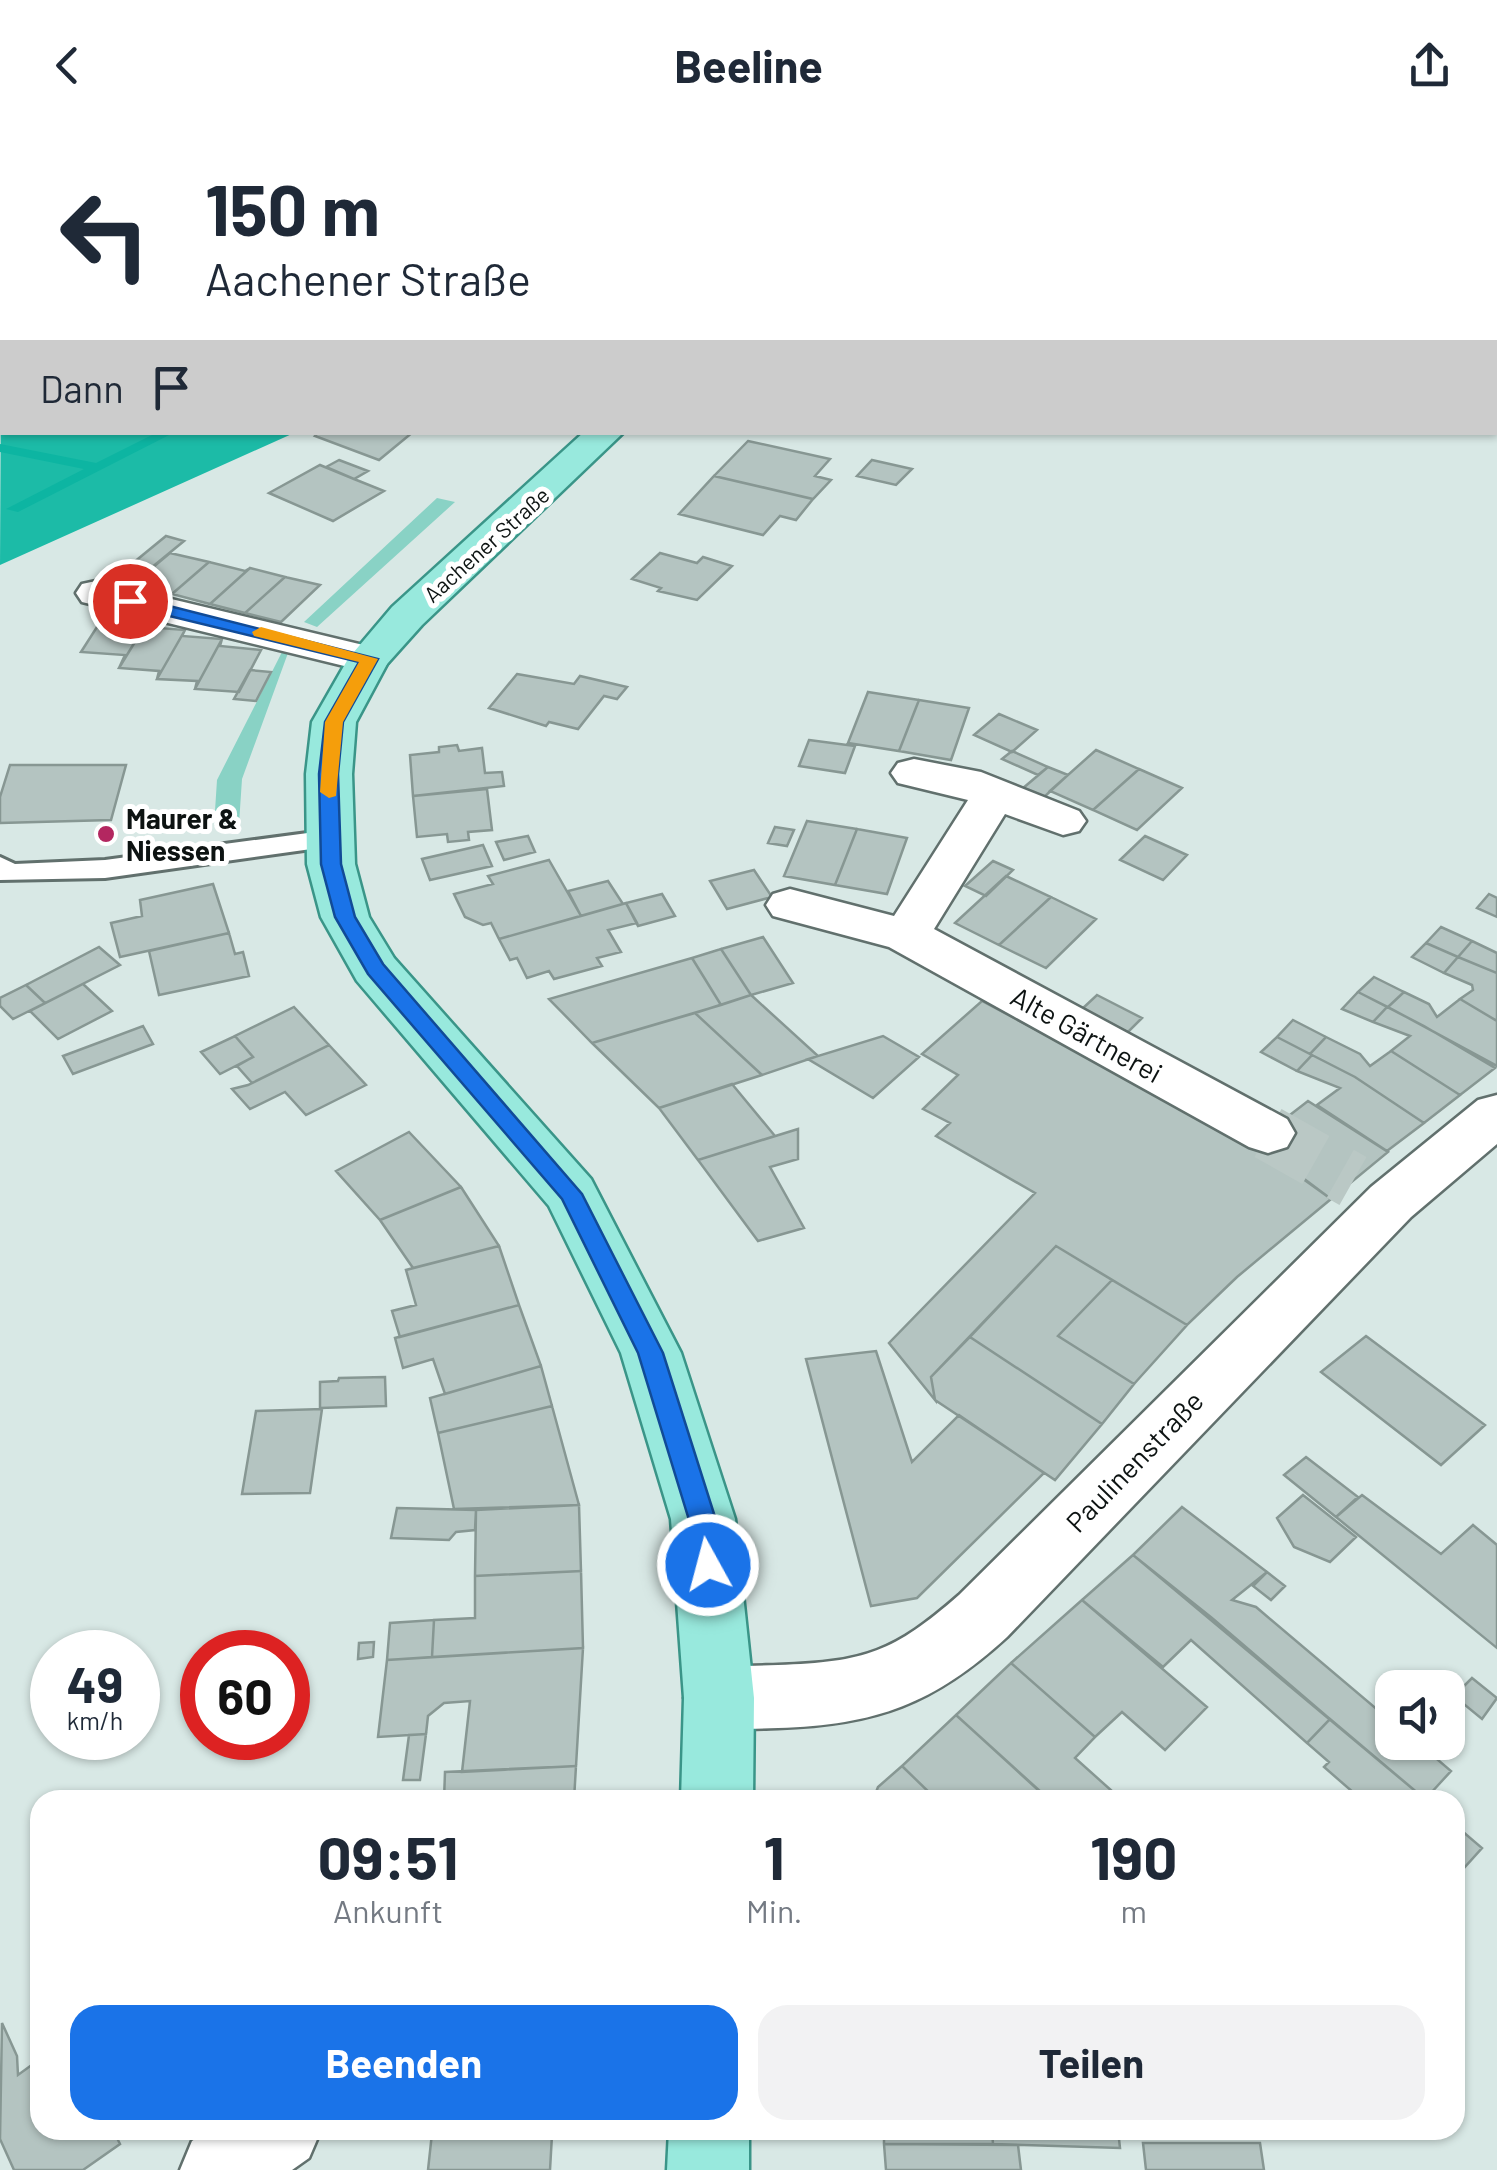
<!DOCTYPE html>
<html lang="de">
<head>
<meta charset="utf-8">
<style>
  body { margin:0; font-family:Barlow,sans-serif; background:#f2f2f3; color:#1f2937; height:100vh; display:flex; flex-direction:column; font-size:38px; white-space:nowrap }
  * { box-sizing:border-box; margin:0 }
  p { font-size:32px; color:#747a83 }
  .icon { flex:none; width:55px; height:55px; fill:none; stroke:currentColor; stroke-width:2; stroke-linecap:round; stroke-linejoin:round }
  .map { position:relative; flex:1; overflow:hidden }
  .details { position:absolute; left:30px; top:1660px; width:1435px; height:350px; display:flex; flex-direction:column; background:#fff; border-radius:30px; box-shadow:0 2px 8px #0004 }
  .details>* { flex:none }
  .banner { position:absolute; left:0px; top:0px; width:1498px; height:305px; box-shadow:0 2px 8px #0004; background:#fff; color:#1f2937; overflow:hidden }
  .fabs { position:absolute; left:1375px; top:1540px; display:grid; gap:20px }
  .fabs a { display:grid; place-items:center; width:90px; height:90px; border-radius:20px; background:#fff; box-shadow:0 2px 8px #0004; font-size:50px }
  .speed { position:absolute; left:30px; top:1500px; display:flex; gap:20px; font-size:50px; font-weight:700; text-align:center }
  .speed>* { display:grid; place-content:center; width:130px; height:130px; border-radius:50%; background:#fff; box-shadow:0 2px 8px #0004; line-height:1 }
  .speed small { font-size:25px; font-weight:400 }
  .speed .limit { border:15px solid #d22; background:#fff; color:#111 }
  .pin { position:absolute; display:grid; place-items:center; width:85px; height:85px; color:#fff; margin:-42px; border:5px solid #fff; border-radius:50%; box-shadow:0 2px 10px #0007 }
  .me { position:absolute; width:110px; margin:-55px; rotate:353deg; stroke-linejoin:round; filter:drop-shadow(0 0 8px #0008) }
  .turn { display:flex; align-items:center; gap:35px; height:210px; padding:0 40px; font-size:45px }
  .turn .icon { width:130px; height:130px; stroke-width:2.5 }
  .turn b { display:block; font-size:70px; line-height:85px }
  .then { display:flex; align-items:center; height:95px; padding:0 40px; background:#0003; gap:20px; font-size:38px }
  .eta { display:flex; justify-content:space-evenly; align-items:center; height:170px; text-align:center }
  .eta b { font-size:60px; font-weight:700; line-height:70px }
  .button { display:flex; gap:20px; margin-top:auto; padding:20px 40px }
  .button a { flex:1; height:115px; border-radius:30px; background:#1a73e8; color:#fff; font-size:40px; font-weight:700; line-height:115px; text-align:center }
  .button a+a { background:#f2f2f3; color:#1f2937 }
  header { display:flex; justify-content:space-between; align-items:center; height:130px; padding:0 40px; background:#fff; font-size:45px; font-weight:700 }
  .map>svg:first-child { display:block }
  .green { fill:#89d2c5 }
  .forest { fill:#1cbba7 }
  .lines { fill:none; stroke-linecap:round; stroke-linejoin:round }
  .stream { fill:#0db5a2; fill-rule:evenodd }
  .building { fill:#b4c4c1; stroke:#879793; stroke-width:2.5 }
  .minor-tunnel { stroke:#bac8c5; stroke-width:55; stroke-dasharray:55 28; stroke-linecap:butt }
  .service-casing { stroke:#61706d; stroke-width:6 }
  .minor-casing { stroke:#61706d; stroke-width:5 }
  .primary-casing { stroke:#3a9588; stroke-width:5 }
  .service { fill:#fff; fill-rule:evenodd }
  .minor { fill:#fff; fill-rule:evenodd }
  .primary { fill:#98e9dd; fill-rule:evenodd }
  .route { fill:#1a73e8; stroke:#114b97; stroke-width:2.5 }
  .slow { fill:#f59e0b }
  .poi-dot { fill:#b32760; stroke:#fff; stroke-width:4 }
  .labels { text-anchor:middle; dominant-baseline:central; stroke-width:10; stroke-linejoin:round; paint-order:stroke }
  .far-street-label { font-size:22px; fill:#0d1312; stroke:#fff }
  .poi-label { font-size:28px; font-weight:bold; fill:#0d1312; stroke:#fff; text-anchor:start }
  .street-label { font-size:28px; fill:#0d1312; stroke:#fff }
</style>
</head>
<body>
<header><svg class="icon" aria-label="back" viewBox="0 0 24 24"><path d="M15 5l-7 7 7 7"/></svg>Beeline<svg class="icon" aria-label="share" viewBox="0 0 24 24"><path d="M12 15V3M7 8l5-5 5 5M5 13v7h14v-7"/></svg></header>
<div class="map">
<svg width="1497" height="2040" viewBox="0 0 1497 2040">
  <rect width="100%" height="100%" fill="#d8e8e5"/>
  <!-- green -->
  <path class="green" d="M437,368L455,372L317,497L304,492Z
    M282,522L288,523L242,649L239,694L214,696L217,650Z"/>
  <!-- forest -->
  <path class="forest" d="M196,0H877L189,2Z
    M2,69V302L294,303L0,435Z"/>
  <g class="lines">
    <!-- stream -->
    <path class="stream" d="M158,302H175L18,382L6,379L84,339L0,322V314L96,333Z"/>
  </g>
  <!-- building -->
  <path class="building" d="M319,302H413L379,330L315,306Z
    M748,311L830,329L815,346L831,350L813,369L714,346Z
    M339,330L368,341L354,349L326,337Z
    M872,330L912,339L896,355L857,346Z
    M320,335L354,349L384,361L333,391L269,363Z
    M714,346L813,369L796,390L780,386L763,405L679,384Z
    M166,406L184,411L151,438L133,433Z
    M170,423L209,432L172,464L133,454Z
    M660,423L697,433L703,427L732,436L697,470L658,461L661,458L632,449Z
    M209,432L245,441L250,438L210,474L172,464Z
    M250,438L285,447L245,483L210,474Z
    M285,447L320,455L281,492L245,483Z
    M104,486L149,489L119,538L125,525L81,522Z
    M149,489L146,497L185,500L157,549L159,541L119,538Z
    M185,500L182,506L222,509L195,559L197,551L157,549Z
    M222,509L220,516L261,520L239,562L195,559Z
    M250,540L271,542L256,571L234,569Z
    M517,544L574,554L580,546L627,557L617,569L604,566L578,599L549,592L546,596L489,578Z
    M868,562L919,570L899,621L848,613Z
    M919,570L969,578L951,630L899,621Z
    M999,584L1037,600L1012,622L974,605Z
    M809,610L855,616L845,643L799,636Z
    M457,615L459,621L482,618L485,643L502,642L504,656L413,666L410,625L439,622V617Z
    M1096,620L1139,639L1093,680L1050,661Z
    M1012,621L1048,637L1038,645L1002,629Z
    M10,635H126L111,690L0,693V667Z
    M1048,637L1068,645L1043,668L1022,659Z
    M1139,639L1182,658L1137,700L1093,680Z
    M487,659L492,700L468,702L469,710L448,712L447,704L417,707L413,666Z
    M807,691L857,699L835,755L784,746Z
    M775,697L794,700L787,716L768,713Z
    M857,699L907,708L887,764L835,755Z
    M528,706L535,722L504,730L496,712Z
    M1145,706L1187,725L1163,750L1120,730Z
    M483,715L492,736L430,750L422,729Z
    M549,730L581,786L499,809L491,793L483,795L465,787L454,764L493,754L488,746Z
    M993,731L1013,740L986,766L965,756Z
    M754,740L772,767L727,779L710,751Z
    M1006,746L1051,767L999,815L955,793Z
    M608,751L623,774L581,786L568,761Z
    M213,754L229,803L120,827L111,793L142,786L140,770Z
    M662,764L675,786L638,796L626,773Z
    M1489,764L1497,768V787L1477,778Z
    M1051,767L1096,789L1046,838L999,815Z
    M626,773L637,793L608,800L621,822L597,828L602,836L554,849L549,841L527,848L517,828L510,830L499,809Z
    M1441,797L1472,811L1458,827L1426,813Z
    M229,803L235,824L243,822L249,846L159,865L149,821Z
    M763,807L793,853L751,865L721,819Z
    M1472,811L1497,823V843L1458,827Z
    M1426,813L1458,827L1444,843L1412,827Z
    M99,817L120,835L45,873L26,855Z
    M721,819L751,865L721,875L692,828Z
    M1458,827L1497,843V891L1460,869L1473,860L1472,855L1444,843Z
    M692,828L721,875L592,913L549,869Z
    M1374,847L1404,862L1388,877L1358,862Z
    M83,854L112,881L58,909L30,881Z
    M26,855L45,873L13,889L0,876V868Z
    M1358,862L1387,877L1373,892L1342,879Z
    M1404,862L1429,874L1437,887L1460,869L1497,891V936L1388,877Z
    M751,865L818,926L762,945L695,883Z
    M1097,865L1142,888L1128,902L1082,879Z
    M982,871L1260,1018L1331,1069L1237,1147L1187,1195L1056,1116L931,1247L935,1270L889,1213L1035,1063L936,1006L950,993L923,979L958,945L922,924Z
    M294,877L329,915L252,953L237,936L253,927L235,906Z
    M1387,877L1424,896L1495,938L1460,965L1391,921L1410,906L1373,892Z
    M695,883L762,945L659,978L592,913Z
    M1293,890L1326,907L1310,924L1277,907Z
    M143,896L153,914L73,944L63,926Z
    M235,906L253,927L220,944L201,922Z
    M883,906L919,927L873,968L808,929Z
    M1277,907L1310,924L1312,925L1297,941L1261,922Z
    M1326,907L1360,924L1370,936L1391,921L1460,965L1424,993L1355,947L1310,924Z
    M329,915L366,955L306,985L285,962L250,979L232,959L248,955Z
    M1312,925L1355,947L1424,993L1387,1021L1317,975L1340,958L1297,941Z
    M732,954L775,1006L698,1030L659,978Z
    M1308,971L1388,1022L1331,1069L1255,1012Z
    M798,999V1029L770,1037L804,1098L758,1111L698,1030Z
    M409,1002L461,1057L380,1090L336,1041Z
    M461,1057L499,1116L413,1138L380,1090Z
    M499,1116L519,1175L400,1207L392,1181L416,1175L406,1140Z
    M1056,1116L1112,1150L1058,1206L1134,1254L1102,1294L970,1207Z
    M1112,1150L1187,1195L1134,1254L1058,1206Z
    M519,1175L541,1236L445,1264L433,1229L403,1238L395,1208Z
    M1366,1206L1485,1295L1441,1335L1321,1242Z
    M970,1207L1102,1294L1055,1350L935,1270L931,1247Z
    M876,1221L912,1332L959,1285L1044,1343L917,1468L871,1476L806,1229Z
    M541,1236L552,1276L438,1303L430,1268Z
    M385,1247L386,1276L320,1278V1252L338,1251L339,1248Z
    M552,1276L579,1375L454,1379L438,1303Z
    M322,1279L310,1363L242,1364L256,1281Z
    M1306,1327L1358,1367L1336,1387L1284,1345Z
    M1303,1365L1356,1407L1330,1432L1294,1417L1277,1388Z
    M1362,1365L1441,1424L1473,1395L1497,1415V1518L1336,1387Z
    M579,1375L581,1441L475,1446L476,1380Z
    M1182,1377L1267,1442L1232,1470L1256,1477L1392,1592V1612H1417L1451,1641L1430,1664L1434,1670H1426L1133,1425Z
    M397,1378L476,1380L475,1400L456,1402L449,1410L391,1408Z
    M1133,1425L1212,1488L1330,1589L1307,1613L1191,1510L1163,1537L1082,1470Z
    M581,1441L583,1518L432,1527L434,1490L475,1488V1446Z
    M1267,1442L1285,1456L1271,1470L1253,1456Z
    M1082,1470L1207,1577L1165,1620L1122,1582L1095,1607L1011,1533Z
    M434,1490L432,1527L387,1530L390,1493Z
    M374,1512L373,1527L358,1529L359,1513Z
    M583,1518L576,1636L462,1642L470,1571L444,1573L428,1586L426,1604L378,1607L387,1530Z
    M1011,1533L1095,1607L1075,1628L1122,1670H1049L956,1585Z
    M1472,1548L1497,1568L1482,1589L1454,1566Z
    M956,1585L1041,1662L1033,1670H937L902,1636Z
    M1330,1589L1426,1670H1362L1324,1637L1329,1632L1307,1613Z
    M426,1604L420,1650H403L409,1605Z
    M576,1636L574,1670H444L445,1642Z
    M902,1636L937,1670H873L878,1657Z
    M1455,1695L1482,1718L1455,1748Z
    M2,1893L17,1926L18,1945L40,1929V2000H113L120,2014L83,2040H14L0,2009Z
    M884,2000H992L993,2014H884Z
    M992,2000H1118L1120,2018L993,2014Z
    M432,2003L552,2005L550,2040H428Z
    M1143,2013H1260L1264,2040H1146Z
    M884,2014L1018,2015L1021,2040H886Z"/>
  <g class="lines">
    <!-- minor-tunnel -->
    <path class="minor-tunnel" d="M1268,1003L1353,1051"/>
    <!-- service casing -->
    <g class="service-casing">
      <path id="service" d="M330,700L340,703L344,709L340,715L105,748L0,750V727L15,734L105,730Z"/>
    </g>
    <!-- minor casing -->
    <g class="minor-casing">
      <path id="minor" d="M96,451L384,520L390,529L384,538L369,542L82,472L76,463L82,454Z
        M914,629L981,642L1079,681L1086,691L1079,701L1063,705L1005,684L934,799L1287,989L1295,1003L1287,1017L1268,1023L1249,1017L889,817L773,786L766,775L773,764L790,759L894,786L968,670L898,653L891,643L898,633Z
        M1497,965V1014L1411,1087L1007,1507C934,1574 876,1595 778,1598C748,1599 723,1601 695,1590L684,1568L695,1546C723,1535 748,1536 778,1535C865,1532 894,1522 959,1465L1371,1057L1478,970Z
        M209,2000H321L309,2028L292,2040H180L192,2011Z"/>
    </g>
    <!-- primary casing -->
    <g class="primary-casing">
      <path id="primary" d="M584,302H624L422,495L387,534L356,592L352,644L355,734L369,787L394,828L591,1049L681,1223L735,1389L754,1568L753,1670H681L684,1568L671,1389L621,1223L549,1076L357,851L321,787L307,734L306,644L312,592L348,529L392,477Z
        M669,2000H749V2040H667Z"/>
    </g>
    <!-- service -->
    <use href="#service" class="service"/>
    <!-- minor -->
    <use href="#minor" class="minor"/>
    <!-- primary -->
    <use href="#primary" class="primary"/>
  </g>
  <!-- route -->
  <path class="route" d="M130,466L378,529L343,592L338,644L341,734L355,787L383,834L582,1064L663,1223L716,1390L721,1435L717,1444L708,1447L698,1444L689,1390L638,1223L562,1069L368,844L335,787L321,734L319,644L325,592L359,532L124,475V467Z"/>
  <!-- slow -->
  <path class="slow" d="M261,497L378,529L343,592L336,666L329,668L320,662L325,592L359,532L254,506L252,502Z"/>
  <!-- markers -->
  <circle class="poi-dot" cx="106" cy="704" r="10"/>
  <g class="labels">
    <!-- far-street labels -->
    <g class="far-street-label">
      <text transform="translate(486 414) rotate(-42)">Aachener Straße</text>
    </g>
    <!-- poi labels -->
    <g class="poi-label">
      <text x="126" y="688">Maurer &amp;<tspan x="126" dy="32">Niessen</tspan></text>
    </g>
    <!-- street labels -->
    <g class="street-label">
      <text transform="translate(1087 904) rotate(29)">Alte Gärtnerei</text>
      <text transform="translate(1134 1331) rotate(-46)">Paulinenstraße</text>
    </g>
  </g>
</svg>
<div class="fabs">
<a><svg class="icon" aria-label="sound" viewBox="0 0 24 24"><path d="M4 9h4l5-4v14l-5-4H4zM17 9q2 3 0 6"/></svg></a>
</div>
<div class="speed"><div>49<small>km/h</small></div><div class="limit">60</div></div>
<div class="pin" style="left:130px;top:471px;background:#d93025"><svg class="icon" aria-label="arrive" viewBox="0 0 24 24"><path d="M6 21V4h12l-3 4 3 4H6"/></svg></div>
<svg class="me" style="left:708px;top:1435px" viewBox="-20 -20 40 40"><circle r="17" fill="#1a73e8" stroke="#fff" stroke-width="3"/><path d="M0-11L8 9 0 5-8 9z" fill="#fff"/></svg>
<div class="banner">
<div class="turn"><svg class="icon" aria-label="left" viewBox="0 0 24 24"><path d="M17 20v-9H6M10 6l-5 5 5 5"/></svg><div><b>150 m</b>Aachener Straße</div></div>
<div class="then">Dann<svg class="icon" aria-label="arrive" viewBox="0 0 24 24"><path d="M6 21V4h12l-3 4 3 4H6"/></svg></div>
</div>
<section class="details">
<div class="eta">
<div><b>09:51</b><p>Ankunft</p></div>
<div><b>1</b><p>Min.</p></div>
<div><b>190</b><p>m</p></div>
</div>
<div class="button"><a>Beenden</a><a>Teilen</a></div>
</section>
</div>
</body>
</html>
